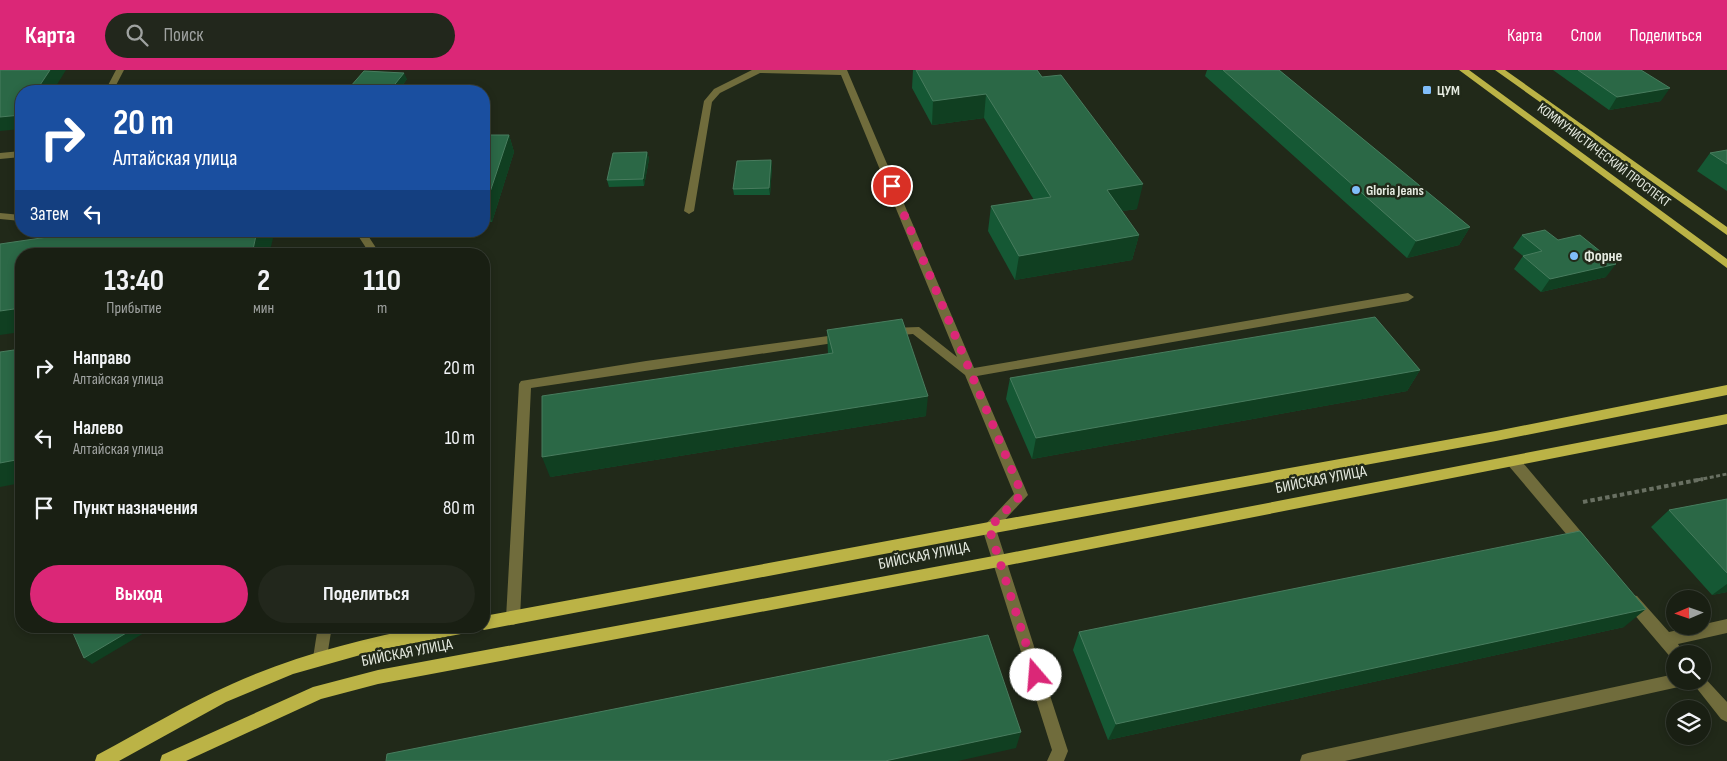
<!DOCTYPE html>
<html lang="ru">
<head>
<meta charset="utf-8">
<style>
  body { margin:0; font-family:"Sofia Sans Condensed",sans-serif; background:#22271c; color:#f1f3f6; height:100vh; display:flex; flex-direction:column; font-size:19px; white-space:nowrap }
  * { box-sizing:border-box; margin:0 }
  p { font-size:16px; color:#9fa2a0 }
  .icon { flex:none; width:28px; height:28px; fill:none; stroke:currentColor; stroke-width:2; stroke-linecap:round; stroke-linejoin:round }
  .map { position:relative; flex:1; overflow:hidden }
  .panel { position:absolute; left:15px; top:178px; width:475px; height:385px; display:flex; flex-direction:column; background:#191f13; border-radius:20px; box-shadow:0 2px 8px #0003,0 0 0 1px #373d33 }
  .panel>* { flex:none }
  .banner { position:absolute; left:15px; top:15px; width:475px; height:152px; border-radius:20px; box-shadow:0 2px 8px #0003,0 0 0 1px #373d33; background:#1a4fa0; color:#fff; overflow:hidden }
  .needle { width:32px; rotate:268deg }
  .controls { position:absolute; left:1666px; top:520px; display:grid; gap:10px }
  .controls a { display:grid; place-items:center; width:45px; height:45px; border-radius:50%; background:#191f13; box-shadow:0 2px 8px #0003,0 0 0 1px #373d33; font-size:25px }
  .pin { position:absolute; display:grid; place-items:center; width:42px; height:42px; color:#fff; margin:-21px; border:2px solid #fff; border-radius:50%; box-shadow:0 1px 5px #0007 }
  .me { position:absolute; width:55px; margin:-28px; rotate:342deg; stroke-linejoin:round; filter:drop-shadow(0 0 4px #0008) }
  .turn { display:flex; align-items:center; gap:18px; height:105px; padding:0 15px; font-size:22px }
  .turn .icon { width:65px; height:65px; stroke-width:2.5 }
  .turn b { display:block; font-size:35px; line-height:42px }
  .then { display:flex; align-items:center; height:48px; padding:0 15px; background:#0003; gap:10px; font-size:19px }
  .eta { display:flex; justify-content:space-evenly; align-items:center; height:85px; text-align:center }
  .eta b { font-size:30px; font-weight:700; line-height:35px }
  .button { display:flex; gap:10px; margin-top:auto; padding:10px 15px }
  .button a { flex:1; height:58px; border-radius:30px; background:#db2777; color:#fff; font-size:20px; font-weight:700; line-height:58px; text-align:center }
  .button a+a { background:#22271c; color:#f1f3f6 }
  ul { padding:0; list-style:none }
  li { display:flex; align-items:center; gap:15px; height:70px; padding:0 15px }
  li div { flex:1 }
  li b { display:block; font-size:19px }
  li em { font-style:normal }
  header { display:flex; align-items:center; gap:30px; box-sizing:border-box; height:70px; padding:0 25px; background:#db2777; color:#fff }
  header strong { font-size:24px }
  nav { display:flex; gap:28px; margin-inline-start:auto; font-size:18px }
  .search { width:350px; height:45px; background:#22271c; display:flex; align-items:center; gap:12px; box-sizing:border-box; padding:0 18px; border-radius:28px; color:#9fa2a0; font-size:19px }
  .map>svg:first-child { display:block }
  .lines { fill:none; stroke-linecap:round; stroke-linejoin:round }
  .path-far1 { stroke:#697062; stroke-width:3; stroke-dasharray:4 2.5; stroke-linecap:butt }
  .path { stroke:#697062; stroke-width:4; stroke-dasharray:4.5 3; stroke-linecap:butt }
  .minor { fill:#706c3c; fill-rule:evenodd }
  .major { fill:#bbb346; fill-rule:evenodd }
  .wall { fill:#155834 }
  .shaded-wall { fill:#103f21 }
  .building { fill:#2b6846; stroke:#487c5e }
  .route { stroke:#db2777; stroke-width:9; stroke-dasharray:0 16.2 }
  .poi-dot { fill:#80bdfa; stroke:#212919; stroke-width:2 }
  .labels { text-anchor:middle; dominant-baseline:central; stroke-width:5; stroke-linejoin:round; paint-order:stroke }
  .far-poi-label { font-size:14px; font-weight:bold; fill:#e5eae0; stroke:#212919; text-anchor:start }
  .far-street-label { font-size:14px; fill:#e5eae0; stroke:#212919 }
  .poi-label { font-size:16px; font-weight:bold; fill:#e5eae0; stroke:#212919; text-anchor:start }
  .street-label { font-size:16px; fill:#e5eae0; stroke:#212919 }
</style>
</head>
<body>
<header>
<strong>Карта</strong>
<div class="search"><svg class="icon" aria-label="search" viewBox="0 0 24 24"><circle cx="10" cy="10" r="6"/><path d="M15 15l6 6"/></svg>Поиск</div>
<nav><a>Карта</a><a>Слои</a><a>Поделиться</a></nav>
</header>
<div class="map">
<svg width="1727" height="691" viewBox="0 0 1727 691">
  <rect width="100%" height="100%" fill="#212919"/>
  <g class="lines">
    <!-- path-far1 -->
    <path class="path-far1" d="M1697,410L1727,404"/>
    <!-- path -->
    <path class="path" d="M1583,432L1703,409"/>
    <!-- minor -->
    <path class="minor" d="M116,0H124L113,21H105Z
      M752,0H847L974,298L1408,223L1414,227L1408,231L977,306L1028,425L996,459L1068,681L1064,691H1047L1052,680L982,458L1014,424L965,305L913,264L890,266L884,262L890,258L919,257L957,287L841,5L760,3L720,23L712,32L694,141L689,144L684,141L704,31L714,19Z
      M21,81V87L0,89V83Z
      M0,143L21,145V151L0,149Z
      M355,161H365L380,184H370Z
      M843,264L847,265L849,268L847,271L531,318L520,548L518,553L513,555L508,553L506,548L519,314L521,311L646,291Z
      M1513,386L1518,387L1588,470L1590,474L1588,478L1583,480L1578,478L1508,395L1506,391L1508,387Z
      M1632,525L1637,526L1669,562L1727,549V563L1678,574L1684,584H1675V590L1672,589L1627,536L1625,531L1627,526Z
      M318,556H332L326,593L321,595L316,593L313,588Z
      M1675,604V611H1686L1683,616L1345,691H1300L1302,685L1308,683Z
      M1702,605L1727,632V652L1721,649L1695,616L1692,611H1702Z"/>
    <!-- major -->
    <path class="major" d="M1459,0H1469L1727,189V198Z
      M1495,0H1505L1727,157V165Z
      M1727,315V325L1496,371L989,464L484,560L478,556H484V546L989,452L1496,361Z
      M1727,344V354L999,497L378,614L321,629L186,691H160L162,685L313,617L378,600L999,485Z
      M428,556H473L471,561L466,563L378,580L293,604L226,632L119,691H95L97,685C142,661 185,635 232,614C294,586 361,569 428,556Z"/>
  </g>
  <!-- wall -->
  <path class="wall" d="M913,0H1037L1137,139L1122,141L1139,165L1132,190L1015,210L988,161L991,136L1034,130L984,48L932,55L912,18Z
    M1207,0H1279L1470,157L1459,175L1407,188L1205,6Z
    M1553,0H1641L1661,31L1609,40Z
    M407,9L398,21H352L350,17Z
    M484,65H509L514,82L492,152H484Z
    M1727,80V121L1697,101L1710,83Z
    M647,82L649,89L644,116L609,117L607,110Z
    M771,90L772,97L770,125H734L733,119Z
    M1522,165L1558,170L1606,207L1541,222L1514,199L1523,186L1513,178Z
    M827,260L926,346L550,407L828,284Z
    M1420,300L1407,321L1032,389L1006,329L1010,308Z
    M1727,429V522L1712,525L1651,457L1669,440Z
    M1624,557L1108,670L1073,580L1079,562Z"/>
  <!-- shaded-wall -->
  <path class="shaded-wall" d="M50,0H66L53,21H36Z
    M404,3L407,9L398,21H392L391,19Z
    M1670,18L1661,31L1609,40L1617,27Z
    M986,24L984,48L932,55L933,31Z
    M21,45V59L0,61V47Z
    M509,65L514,82L492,152L486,134Z
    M647,82L649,89L644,116L643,109Z
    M771,90L772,97L770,125L769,118Z
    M1143,114L1137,139L1101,144L1107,120Z
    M1470,157L1459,175L1407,188L1416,171Z
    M257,161H275L269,184H252Z
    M1139,165L1132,190L1015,210L1019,186Z
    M1616,194L1606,207L1541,222L1550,209Z
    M21,238V262L0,265V241Z
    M1420,300L1407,321L1032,389L1036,368Z
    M928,326L926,346L550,407L542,387Z
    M21,389V413L0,417V393Z
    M1727,514V522L1712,525Z
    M1646,539L1624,557L1108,670L1116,654Z
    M138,556H154V557L92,594L84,588Z
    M1021,662L1016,678L958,691H885Z"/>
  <!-- building -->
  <path class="building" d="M0,0H50L36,21H21V45L0,47Z
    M916,0H1037L1042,7L1061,5L1143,114L1107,120L1139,165L1019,186L991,136L1051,127L986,24L933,31Z
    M1223,0H1279L1470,157L1416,171Z
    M1578,0H1641L1670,18L1617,27Z
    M364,1L404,3L391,19L350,17Z
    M484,65H509L486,134H484Z
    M1727,80V94L1710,83Z
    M647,82L643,109L607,110L613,83Z
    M771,90L769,118L733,119L737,91Z
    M1545,160L1558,170L1580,165L1616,194L1550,209L1523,186L1542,181L1522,165Z
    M89,161H257L252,184H21V238L0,241V174Z
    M1375,247L1420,300L1036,368L1010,308Z
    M902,249L928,326L542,387V326L833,283L827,260Z
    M21,279V389L0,393V282Z
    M1727,429V503L1669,440Z
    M1580,461L1646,539L1116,654L1079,562Z
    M70,556H138L84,588Z
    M988,565L1021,662L885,691H386L387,684Z"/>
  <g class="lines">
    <!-- route -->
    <path class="route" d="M892,116L1022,424L989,458L1036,605"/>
  </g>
  <!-- markers -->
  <g class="poi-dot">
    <rect x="1422" y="15" width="10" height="10" rx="2.5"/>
    <circle cx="1356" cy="120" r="5"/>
    <circle cx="1574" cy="186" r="5"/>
  </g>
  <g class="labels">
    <!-- far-poi labels -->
    <g class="far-poi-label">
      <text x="1437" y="20">ЦУМ</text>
      <text x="1366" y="120">Gloria Jeans</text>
    </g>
    <!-- far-street labels -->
    <g class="far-street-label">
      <text transform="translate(1604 85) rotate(37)">КОММУНИСТИЧЕСКИЙ ПРОСПЕКТ</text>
    </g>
    <!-- poi labels -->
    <g class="poi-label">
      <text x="1584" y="186">Форне</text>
    </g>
    <!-- street labels -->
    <g class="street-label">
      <text transform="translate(1321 410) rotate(-11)">БИЙСКАЯ УЛИЦА</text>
      <text transform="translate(924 486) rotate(-11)">БИЙСКАЯ УЛИЦА</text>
      <text transform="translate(407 583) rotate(-11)">БИЙСКАЯ УЛИЦА</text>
    </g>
  </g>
</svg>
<div class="controls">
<a><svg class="needle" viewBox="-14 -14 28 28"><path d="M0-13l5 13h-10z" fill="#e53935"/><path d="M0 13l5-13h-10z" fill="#9fa2a0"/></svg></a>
<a><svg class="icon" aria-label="search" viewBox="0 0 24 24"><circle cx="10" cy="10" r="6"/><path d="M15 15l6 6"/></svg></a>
<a><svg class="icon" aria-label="layers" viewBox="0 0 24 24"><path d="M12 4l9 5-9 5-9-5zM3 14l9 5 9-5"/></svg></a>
</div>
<div class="pin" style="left:892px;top:116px;background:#d93025"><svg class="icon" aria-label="arrive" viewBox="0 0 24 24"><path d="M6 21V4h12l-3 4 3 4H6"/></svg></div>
<svg class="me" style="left:1036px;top:605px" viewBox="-20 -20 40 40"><circle r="19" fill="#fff"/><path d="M0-13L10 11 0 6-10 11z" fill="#db2777"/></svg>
<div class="banner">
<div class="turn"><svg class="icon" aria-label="right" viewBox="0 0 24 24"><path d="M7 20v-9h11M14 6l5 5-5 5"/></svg><div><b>20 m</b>Алтайская улица</div></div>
<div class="then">Затем<svg class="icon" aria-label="left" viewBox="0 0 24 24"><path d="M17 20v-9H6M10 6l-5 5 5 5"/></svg></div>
</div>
<section class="panel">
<div class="eta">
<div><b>13:40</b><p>Прибытие</p></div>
<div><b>2</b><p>мин</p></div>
<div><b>110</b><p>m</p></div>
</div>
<ul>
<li><svg class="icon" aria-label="right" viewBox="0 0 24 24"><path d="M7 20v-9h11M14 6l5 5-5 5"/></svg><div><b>Направо</b><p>Алтайская улица</p></div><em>20 m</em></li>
<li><svg class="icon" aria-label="left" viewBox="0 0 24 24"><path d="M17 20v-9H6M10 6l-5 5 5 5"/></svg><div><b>Налево</b><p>Алтайская улица</p></div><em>10 m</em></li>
<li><svg class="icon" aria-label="arrive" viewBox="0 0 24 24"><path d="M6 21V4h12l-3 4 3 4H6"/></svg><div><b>Пункт назначения</b></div><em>80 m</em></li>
</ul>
<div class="button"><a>Выход</a><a>Поделиться</a></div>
</section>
</div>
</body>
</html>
